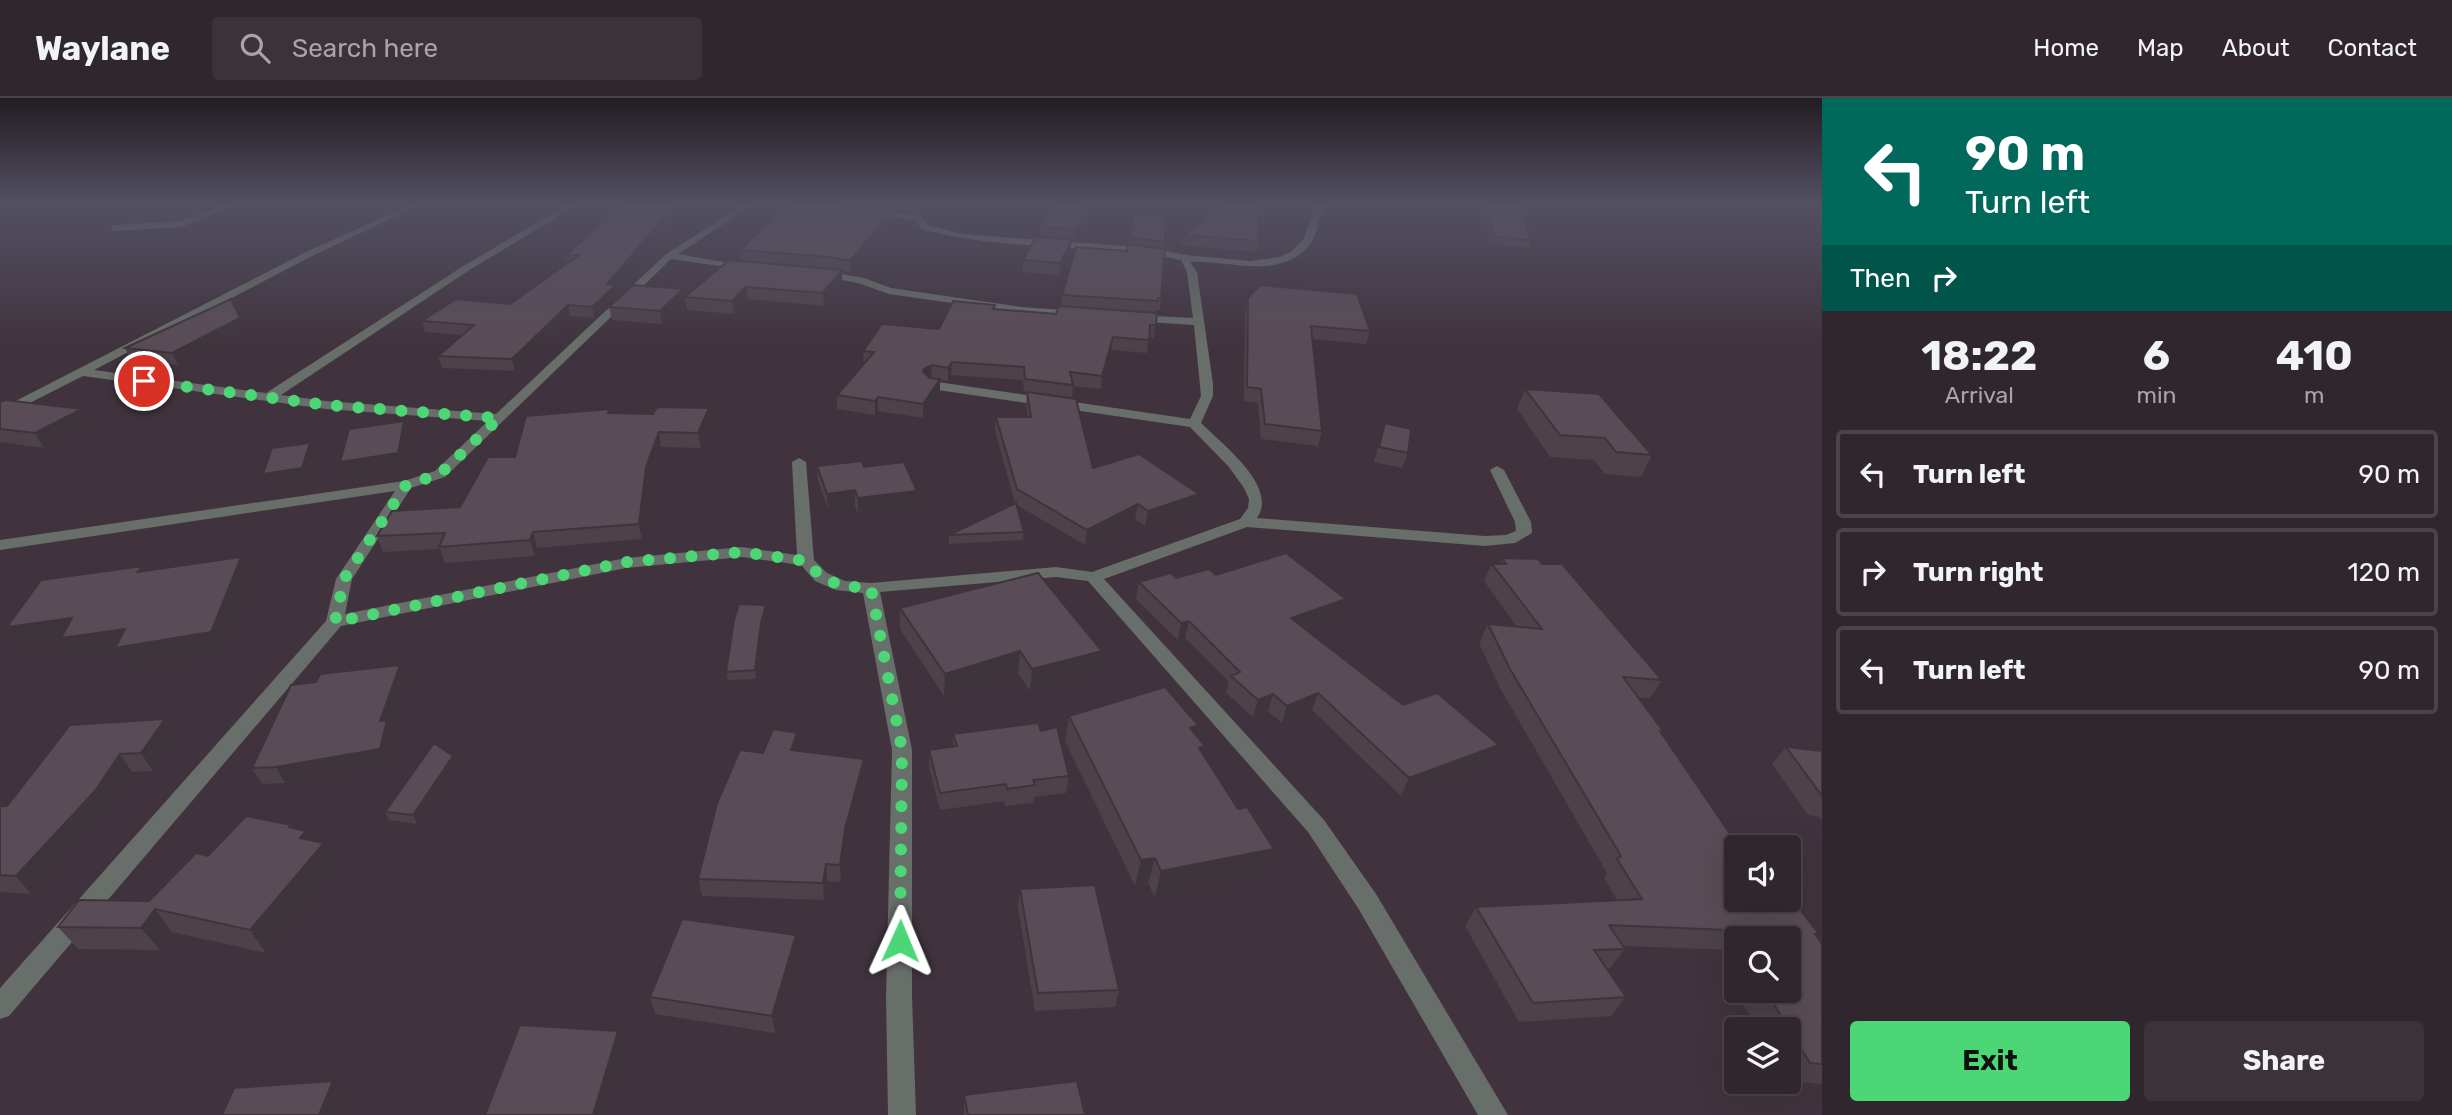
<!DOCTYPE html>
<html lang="en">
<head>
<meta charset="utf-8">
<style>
  body { margin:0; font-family:Rubik,sans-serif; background:#3c323a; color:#f1f3f6; height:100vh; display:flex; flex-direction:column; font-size:26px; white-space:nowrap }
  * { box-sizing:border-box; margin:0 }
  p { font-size:23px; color:#a8a5aa }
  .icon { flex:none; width:38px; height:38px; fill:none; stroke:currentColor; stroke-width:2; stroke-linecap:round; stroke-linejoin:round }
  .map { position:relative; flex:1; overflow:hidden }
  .side { display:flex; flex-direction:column; background:#30262e; width:630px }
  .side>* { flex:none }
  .top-card { background:#00695c; color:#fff; overflow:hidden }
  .buttons { position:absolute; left:1724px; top:737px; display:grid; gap:14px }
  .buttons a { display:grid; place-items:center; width:77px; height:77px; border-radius:7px; background:#30262e; box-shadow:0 7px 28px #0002,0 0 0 2px #4b434a; font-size:35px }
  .pin { position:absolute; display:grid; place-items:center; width:60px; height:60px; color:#fff; margin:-30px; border:4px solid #fff; border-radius:50%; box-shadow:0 2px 7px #0007 }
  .me { position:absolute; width:77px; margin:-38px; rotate:1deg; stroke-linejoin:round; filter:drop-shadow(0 0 5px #0008) }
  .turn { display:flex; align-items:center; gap:24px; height:147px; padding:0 28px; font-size:32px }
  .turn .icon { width:91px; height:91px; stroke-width:2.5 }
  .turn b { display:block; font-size:49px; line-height:60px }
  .then { display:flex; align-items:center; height:66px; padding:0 28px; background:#0003; gap:14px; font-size:26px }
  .eta { display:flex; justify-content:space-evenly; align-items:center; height:119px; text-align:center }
  .eta b { font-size:42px; font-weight:700; line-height:49px }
  .cta { display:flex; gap:14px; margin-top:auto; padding:14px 28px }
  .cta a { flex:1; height:80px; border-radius:7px; background:#4dd676; color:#111; font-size:28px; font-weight:700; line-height:80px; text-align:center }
  .cta a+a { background:#3c323a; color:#f1f3f6 }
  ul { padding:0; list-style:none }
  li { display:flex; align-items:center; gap:21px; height:88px; margin:0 14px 10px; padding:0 14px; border:4px solid #4b434a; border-radius:7px }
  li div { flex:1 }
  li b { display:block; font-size:26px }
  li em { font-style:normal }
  header { display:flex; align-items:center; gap:42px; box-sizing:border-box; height:98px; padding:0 35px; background:#30262e; border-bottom:2px solid #4b434a }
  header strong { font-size:33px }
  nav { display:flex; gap:38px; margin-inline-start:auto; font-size:24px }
  .search { width:490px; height:63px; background:#3c323a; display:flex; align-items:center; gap:18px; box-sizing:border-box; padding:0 24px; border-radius:7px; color:#a8a5aa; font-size:26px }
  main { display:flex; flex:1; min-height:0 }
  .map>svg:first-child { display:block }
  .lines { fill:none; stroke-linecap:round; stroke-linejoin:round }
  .minor { fill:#686e69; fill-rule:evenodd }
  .wall { fill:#4d414a; fill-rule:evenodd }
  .shaded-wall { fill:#3e353c }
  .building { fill:#594c56; stroke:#3e353c; stroke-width:2 }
  .route { stroke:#4dd676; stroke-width:12; stroke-dasharray:0 21.6 }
</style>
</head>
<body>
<header>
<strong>Waylane</strong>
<div class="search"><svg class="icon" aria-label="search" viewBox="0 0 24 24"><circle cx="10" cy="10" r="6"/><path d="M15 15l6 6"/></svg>Search here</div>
<nav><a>Home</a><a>Map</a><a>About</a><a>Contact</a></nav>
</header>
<main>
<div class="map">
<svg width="1822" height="1017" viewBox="0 0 1822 1017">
  <rect width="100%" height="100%" fill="#40333d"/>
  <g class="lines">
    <!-- minor -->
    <path class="minor" d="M228,106H239L182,129L114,133L110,130L114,127L181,123Z
      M412,106H422L314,157L94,272L266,295L465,167L569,106H579L471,171L281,297L326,303L496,316L666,156L745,106H754L678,156L752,169L747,172L671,161L445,379L411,390L352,481L345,516L626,460L742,449L797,457L792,364L799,360L806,364L814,462L827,475L845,483L871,485L1056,469L1092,474L1240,421L1248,410L1249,401L1244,390L1229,369L1190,329L931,291L925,287L931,283L1190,321L1201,298L1194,227L1134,223L1129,220L1134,217L1193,220L1187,174L1181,162C1095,145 1006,154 921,131L917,123L865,115L869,112L921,118L928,127L961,136L1150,150L1187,157L1250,163L1279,159L1292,153L1304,140L1315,108L1326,106C1317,118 1319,134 1310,146C1281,184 1227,161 1190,164L1197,174L1213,286V298L1201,325C1222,346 1279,389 1257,420L1485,438L1506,437L1516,433L1515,424L1490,372L1497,368L1504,372L1531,424L1532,435L1515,445L1485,448L1247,429L1104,481L1324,722L1376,796L1508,1017H1478L1358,810L1308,734L1088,483L1056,479L880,494L912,652V898L916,1017H888L886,898L892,652L863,495L836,492L815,483L801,467L742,459L626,470L341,528L9,918L0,921V890L326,523L336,481L395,393L0,452V442L404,383L435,373L488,323L326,311L83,278L0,320V311L308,153Z
      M761,106H791L814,110L810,113Z
      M820,172L864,180L891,190L1021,209L1078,213L1083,216L1078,219L1021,215L889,196L858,185L816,177L815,175Z"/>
  </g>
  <!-- wall -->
  <path class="wall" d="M624,106H677L678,114L616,189L618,198L594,220L570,218L515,273L442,270L438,258L462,237L425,234L422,223L510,206L568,165L566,157Z
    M789,106H878L874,110H866V111L891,113V123L850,174L842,173V184L824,208L748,201L734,216L687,212L685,199L741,163L740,152ZM778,166L830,170L839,172Z
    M1483,106H1521L1531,143L1529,150L1490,146Z
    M1088,114L1075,142H1071L1070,153L1059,177L1023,174V162L1040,139L1041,129Z
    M1134,117L1165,144L1164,150L1129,145Z
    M1183,137L1259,143L1257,154L1181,147Z
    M683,191L685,203L662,226L612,222L609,209Z
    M1062,197L1161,200L1160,212H1156L1154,240L1149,239L1147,255L1111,252L1101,291L1073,288L1072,300L1093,370L1199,396L1196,411L1145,428L1135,421L1085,447L1017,407L1024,434L1023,442L949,446V437L1015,405L995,333L996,319H1028L1026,308L1027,294H1024L1023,282L951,277L948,283L940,282V295L923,320L878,313L875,317L837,311V297L864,266L863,253L939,231L995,207V211L1056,216L1061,208Z
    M1248,200L1370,233L1366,246L1312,241L1322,333L1318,348L1261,341L1258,305L1244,303L1245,213Z
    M245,232L178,267L131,262L125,250Z
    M1525,291L1652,357L1641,379L1605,376L1594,362L1550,359L1517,311Z
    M0,304L82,311L90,325L44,350L0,344Z
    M709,310L711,324L701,350L661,349L649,384L642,441L537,450L535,458L445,465L440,451L383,454L377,438L460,409L515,359L610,315L653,316Z
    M1385,325L1408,355L1402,370L1374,364Z
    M817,368L864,369L917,393V408L858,416L855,408L828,411L818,383Z
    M1502,460L1542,466L1662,582L1650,600H1638L1663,633L1662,635L1736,749L1819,836L1816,838L1822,846V986L1790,983L1788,980V931H1758L1742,904L1753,892H1788V840H1736V854L1735,852L1623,848L1625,851L1610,870H1606L1626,899L1611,918L1519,924L1465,828L1476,809L1617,802L1604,780L1607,775L1500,590L1479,545L1488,526L1517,529L1484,483L1492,466H1500Z
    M1216,477L1340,518L1304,530L1403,607L1499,647L1490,664L1401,698L1312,612L1282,625L1268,613L1253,619L1226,595L1229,584L1185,540L1178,542L1136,501L1139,484Z
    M766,507L767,515L762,534L756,581L728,582L726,574Z
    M900,510L1102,553L1099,575L1030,593L1018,575L944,598L900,531Z
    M407,583L391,630L394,638L388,667L285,685L262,686L252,670Z
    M1069,618L1196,636L1205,648L1203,657L1265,777L1155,799L1148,785L1135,788L1065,643Z
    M70,627L176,638L153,673L132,674L108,710L31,796L0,794V708H7Z
    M1041,633L1069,678L1066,695L1034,699L1033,705L1005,708V703L940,712L929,669V652L953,649V636Z
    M1786,649L1822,653V723L1819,719L1808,717L1772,666Z
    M799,652V653L864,661L865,678L846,749L841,784L827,783L824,802L702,798L698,781L763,655Z
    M453,658L457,667L417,726L389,722L385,714Z
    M291,727L293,730L312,743L337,768L266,855L172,834L160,852L78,851L58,829L149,803Z
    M1020,791L1119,892L1115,909L1035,913L1018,809Z
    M799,854L775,935L655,916L650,899Z
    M964,997L1085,1017H964Z"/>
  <!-- shaded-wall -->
  <path class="shaded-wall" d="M676,106H677L678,114L616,189L618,198L594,220L592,209L607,186Z
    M1088,106H1089L1088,114L1075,142L1076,131Z
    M891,113V123L850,174V163Z
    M1072,141L1070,153L1059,177L1060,165Z
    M842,172V184L824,208L823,195Z
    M746,189L748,201L734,216L732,203Z
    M683,191L685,203L662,226L660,213Z
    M568,207L570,218L515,273L512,261Z
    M240,220L245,232L178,267L172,255Z
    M1113,239L1111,252L1101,291L1102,278Z
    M952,264L951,277L948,283V270Z
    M932,267L931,280L923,274L924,271Z
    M940,281V295L923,320V306Z
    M878,299V313L875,317V303Z
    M709,310L711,324L701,350L698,335Z
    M82,311L90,325L44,350L35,335Z
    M404,323L409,337L404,370L346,379L340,364Z
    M659,334L661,349L649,384L642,441L639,426L646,369Z
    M310,345L316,359L309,385L270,391L263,376Z
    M855,392V408L828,411L827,396Z
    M917,393V408L858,416V400Z
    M1199,396L1196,411L1145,428L1148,413Z
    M1138,406L1135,421L1085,447L1087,432Z
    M533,434L537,450L535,458L530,442Z
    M241,459L252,479L223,555L129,571L118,555L75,562L64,545L22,551L7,529L72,520Z
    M1346,501L1340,518L1286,536L1291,520Z
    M766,507L767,515L762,534L756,581L755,572L761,525Z
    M1189,523L1185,540L1178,542L1181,525Z
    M1020,553L1018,575L944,598L945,576Z
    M1102,553L1099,575L1030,593L1032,571Z
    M400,567L407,583L391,630L394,638L388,667L285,685L276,669L380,623Z
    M1318,595L1312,612L1282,625L1287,608Z
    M1273,596L1268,613L1253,619L1258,602Z
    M165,621L176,638L153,673L141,655Z
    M1198,627L1192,652L1190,630Z
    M797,635L799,652L792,669L791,652Z
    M1499,647L1490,664L1401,698L1409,680Z
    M1205,648L1199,673V650Z
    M120,656L132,674L108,710L31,796L16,778Z
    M453,658L457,667L417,726L413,717Z
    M864,661L865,678L846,749L841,784L840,767L845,731Z
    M306,733L318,753L324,745L337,768L266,855L250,832L300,740Z
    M1274,751L1265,777L1155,799L1161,773Z
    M1155,760L1148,785L1135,788L1141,762Z
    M826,766L827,783L824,802L823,785Z
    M155,811L172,834L160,852L141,830Z
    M796,837L799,854L775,935L772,918Z
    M618,933L624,950L604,1017H593Z
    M333,983L345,1000L338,1017H319Z"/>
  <!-- building -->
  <path class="building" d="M624,106H676L607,186L616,187L592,209L568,207L512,261L438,258L474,227L422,223L456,201L510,206L579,157H566Z
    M789,106H831L866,109L865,111L891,113L850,163L830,159L740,152Z
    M1054,106H1088L1076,131L1041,129Z
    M1225,106H1258L1259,143L1183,137Z
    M1487,106H1521L1531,143L1493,138Z
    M1134,117L1165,119V144L1130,140Z
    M1036,139L1072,141L1060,165L1023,162Z
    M1128,146L1165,151L1161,200H1158V203L1062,197L1076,149L1127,153Z
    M729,162L842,172L823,195L746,189L732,203L685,199Z
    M633,187L683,191L660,213L609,209Z
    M1260,187L1357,196L1370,233L1311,228L1322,333L1265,326L1261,291L1247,289L1248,200Z
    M231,201L240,220L172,255L125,250Z
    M953,203L995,207L993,211L1056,216L1059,208L1157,215L1156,227H1150L1149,242L1113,239L1102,278L1070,274L1073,287L1025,281L1024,269L952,264L948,270L932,267L924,271L923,274L930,280L940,281L923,306L878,299L875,303L837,297L874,254L863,253L882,226L939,231Z
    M1525,291L1599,296L1652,357L1616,354L1605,340L1560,337Z
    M1027,294L1076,301L1093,370L1139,356L1199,396L1148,413L1138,406L1087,432L1017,391L996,319H1031Z
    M5,302L82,311L35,335L0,331V304Z
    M657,309L709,310L698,335L659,334L646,369L639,426L533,434L530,442L439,449L445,435L377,438L392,413L460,409L488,359H515L526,318L609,311L608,315L653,316Z
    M404,323L398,355L340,364L349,331Z
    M1385,325L1411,331L1408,355L1379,349Z
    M310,345L302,370L263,376L272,350Z
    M862,363L864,369L904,364L917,393L858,400L855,392L827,396L817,368Z
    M1016,405L1024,434L949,437Z
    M1286,455L1346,501L1291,520L1403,607L1437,595L1499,647L1409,680L1318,595L1287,608L1273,596L1258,602L1231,578L1240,574L1189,523L1181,525L1139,484L1171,475L1176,480L1209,471L1216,477Z
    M241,459L211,534L115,550L125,531L61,540L72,520L7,529L41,482L143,468L138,474Z
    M1502,460L1538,461L1542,466H1562L1662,582L1623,579L1663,633H1660L1739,749H1736V802H1788V796L1819,836H1815L1822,846V966L1810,965L1765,892H1788V840H1757L1752,833L1609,827L1625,851L1594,852L1626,899L1533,905L1476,809L1642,801L1617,761L1621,758L1510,571L1488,526L1542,531L1492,466H1506Z
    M1038,475L1102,553L1032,571L1020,553L945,576L900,510Z
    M739,506L766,507L761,525L755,572L726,574L734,522Z
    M400,567L380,623L387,622L380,651L276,669L252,670L291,587L316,584L320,576Z
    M1165,589L1198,627L1190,630L1205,648L1199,650L1238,711L1247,709L1274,751L1161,773L1155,760L1141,762L1069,618Z
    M165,621L141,655L120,656L95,693L16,778L0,777V708H7L70,627Z
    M1038,625L1041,633L1057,629L1069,678L1033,682L1035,687L1007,691L1006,686L940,695L929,652L957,648L953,636Z
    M773,631L797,635L791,652L864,661L845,731L840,767L826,766L823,785L698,781L717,705L740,652L763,655Z
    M434,645L453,658L413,717L385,714Z
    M1786,649L1822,653V698Z
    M246,718L291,727L289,729L306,733L300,740L324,745L250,832L155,811L141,830L58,829L79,802L149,803L196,755L208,758Z
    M1095,787L1119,892L1038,895L1020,791Z
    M682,821L796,837L772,918L650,899Z
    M520,927L618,933L593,1017H485Z
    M333,983L319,1017H222L234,990Z
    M1077,983L1085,1017H968L964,997Z"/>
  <!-- sky -->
  <linearGradient id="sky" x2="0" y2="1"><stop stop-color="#231c22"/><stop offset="0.43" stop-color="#535062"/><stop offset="1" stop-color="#535062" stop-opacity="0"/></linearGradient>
  <rect width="1822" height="248" fill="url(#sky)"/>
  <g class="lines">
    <!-- route -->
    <path class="route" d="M144,283L326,307L499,320L440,376L406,387L344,481L335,524L626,464L742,454L806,463L821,479L842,488L871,490L902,652L900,843"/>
  </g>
</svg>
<div class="buttons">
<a><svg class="icon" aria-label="sound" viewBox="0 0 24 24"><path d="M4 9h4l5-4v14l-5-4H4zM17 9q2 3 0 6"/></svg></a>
<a><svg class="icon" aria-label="search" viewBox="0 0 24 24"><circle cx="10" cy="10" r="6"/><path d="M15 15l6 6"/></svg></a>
<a><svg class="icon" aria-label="layers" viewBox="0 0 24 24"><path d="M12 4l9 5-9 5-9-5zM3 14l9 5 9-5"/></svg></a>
</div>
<div class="pin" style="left:144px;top:283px;background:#d93025"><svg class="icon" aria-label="arrive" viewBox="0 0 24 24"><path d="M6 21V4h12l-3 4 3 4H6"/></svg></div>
<svg class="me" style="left:900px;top:843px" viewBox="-20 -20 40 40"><path d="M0-17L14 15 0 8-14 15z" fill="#4dd676" stroke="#fff" stroke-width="4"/></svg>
</div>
<section class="side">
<div class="top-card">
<div class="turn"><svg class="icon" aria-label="left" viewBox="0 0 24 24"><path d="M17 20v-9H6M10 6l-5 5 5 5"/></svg><div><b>90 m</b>Turn left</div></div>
<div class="then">Then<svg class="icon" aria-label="right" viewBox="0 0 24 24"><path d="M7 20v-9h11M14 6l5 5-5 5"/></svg></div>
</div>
<div class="eta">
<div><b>18:22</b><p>Arrival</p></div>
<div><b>6</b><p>min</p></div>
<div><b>410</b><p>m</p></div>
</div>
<ul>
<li><svg class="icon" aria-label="left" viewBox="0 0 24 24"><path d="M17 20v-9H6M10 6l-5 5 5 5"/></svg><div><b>Turn left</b></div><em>90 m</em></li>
<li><svg class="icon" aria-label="right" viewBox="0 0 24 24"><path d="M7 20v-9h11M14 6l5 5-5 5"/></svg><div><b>Turn right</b></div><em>120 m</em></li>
<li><svg class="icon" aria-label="left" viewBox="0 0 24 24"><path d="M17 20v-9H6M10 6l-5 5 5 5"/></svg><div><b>Turn left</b></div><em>90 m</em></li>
</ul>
<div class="cta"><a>Exit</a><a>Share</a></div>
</section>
</main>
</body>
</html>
